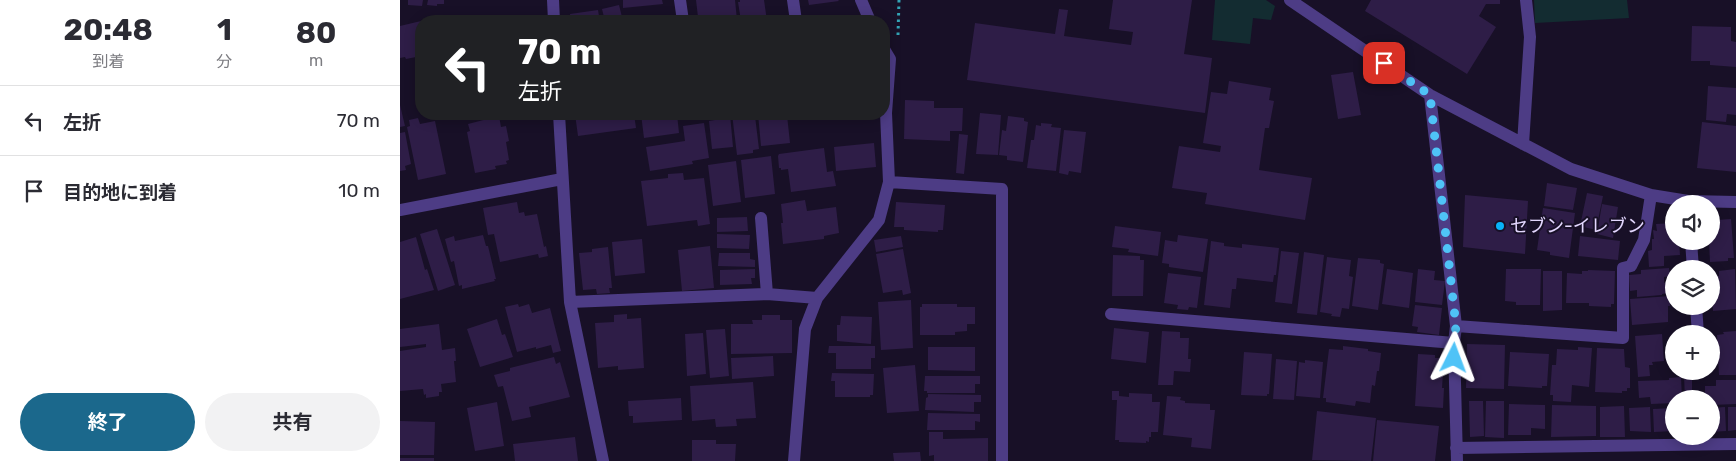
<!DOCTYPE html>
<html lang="ja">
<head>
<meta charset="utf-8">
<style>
  body { margin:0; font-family:Rubik,"Noto Sans JP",sans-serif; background:#f2f2f3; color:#2b2b33; height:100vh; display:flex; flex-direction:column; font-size:19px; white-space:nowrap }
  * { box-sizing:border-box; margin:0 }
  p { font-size:16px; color:#7c7c81 }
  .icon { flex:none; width:28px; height:28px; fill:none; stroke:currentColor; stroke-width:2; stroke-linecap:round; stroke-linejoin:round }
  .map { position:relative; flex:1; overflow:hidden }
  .details { display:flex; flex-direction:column; background:#fff; width:400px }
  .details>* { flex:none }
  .top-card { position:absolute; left:15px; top:15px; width:475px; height:105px; border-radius:20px; box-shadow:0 2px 12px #0003; background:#202124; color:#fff; overflow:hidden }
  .buttons { position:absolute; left:1265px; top:195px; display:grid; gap:10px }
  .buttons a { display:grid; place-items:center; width:55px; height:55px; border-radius:50%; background:#fff; box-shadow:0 2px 12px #0003; font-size:25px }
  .pin { position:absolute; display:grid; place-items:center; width:42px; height:42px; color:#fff; margin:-21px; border-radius:10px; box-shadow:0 2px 8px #0006 }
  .me { position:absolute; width:55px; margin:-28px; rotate:3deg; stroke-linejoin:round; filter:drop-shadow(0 0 4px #0008) }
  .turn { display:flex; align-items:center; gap:18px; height:105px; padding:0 20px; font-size:22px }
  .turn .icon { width:65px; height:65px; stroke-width:2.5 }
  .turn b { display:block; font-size:35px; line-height:42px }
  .eta { display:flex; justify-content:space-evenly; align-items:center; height:85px; text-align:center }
  .eta b { font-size:30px; font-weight:700; line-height:35px }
  .cta { display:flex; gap:10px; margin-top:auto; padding:10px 20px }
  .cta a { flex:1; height:58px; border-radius:30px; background:#1b688c; color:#fff; font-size:20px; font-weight:700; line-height:58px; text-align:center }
  .cta a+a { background:#f2f2f3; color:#2b2b33 }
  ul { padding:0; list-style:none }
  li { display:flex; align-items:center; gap:15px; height:70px; padding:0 20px; border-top:1px solid #e1e1e2 }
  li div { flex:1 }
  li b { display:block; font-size:19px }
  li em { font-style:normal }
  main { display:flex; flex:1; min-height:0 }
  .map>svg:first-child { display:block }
  .green { fill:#132c31 }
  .building { fill:#2e1d47 }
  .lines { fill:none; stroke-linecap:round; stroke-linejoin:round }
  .path { stroke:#33a4b6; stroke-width:3; stroke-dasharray:2.5 4; stroke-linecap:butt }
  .minor { stroke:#4d3c85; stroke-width:12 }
  .route { stroke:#4fc3f7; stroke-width:9; stroke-dasharray:0 16.2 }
  .poi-dot { fill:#08b2f9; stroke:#181027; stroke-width:2 }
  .labels { text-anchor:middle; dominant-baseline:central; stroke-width:4; stroke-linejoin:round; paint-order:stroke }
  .poi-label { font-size:18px; fill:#e3d7fe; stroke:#181027; text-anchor:start }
</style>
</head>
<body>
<main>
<section class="details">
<div class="eta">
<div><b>20:48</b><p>到着</p></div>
<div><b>1</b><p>分</p></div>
<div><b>80</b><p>m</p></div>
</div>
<ul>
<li><svg class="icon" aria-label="left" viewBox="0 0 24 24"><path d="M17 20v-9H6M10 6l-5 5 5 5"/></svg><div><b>左折</b></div><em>70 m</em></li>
<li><svg class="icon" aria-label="arrive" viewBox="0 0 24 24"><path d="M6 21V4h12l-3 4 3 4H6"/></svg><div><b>目的地に到着</b></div><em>10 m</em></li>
</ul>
<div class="cta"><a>終了</a><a>共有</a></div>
</section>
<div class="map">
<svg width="1336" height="461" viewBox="0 0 1336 461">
  <rect width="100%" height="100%" fill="#181027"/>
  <!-- green -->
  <path class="green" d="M815,0H866L875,6L871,20L853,18L850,44L812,40Z
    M1134,0H1227L1229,18L1135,23Z"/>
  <!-- building -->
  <path class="building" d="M8,0H23L22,6L8,5Z
    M28,0H44V4H37V6L27,5Z
    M223,0H262L263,4L223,8Z
    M296,0H335L337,20L304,21L303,16L298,17Z
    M340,0H364L367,21H341L338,2H340Z
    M408,0H438L439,1L409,5Z
    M713,0H792L784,54L812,58L805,113L567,80L575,23L655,34L659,9L668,10L664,36L731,45L733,32L709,29Z
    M971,0H1100V4H1086L1079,16L1096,27L1067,74L965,11Z
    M219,5L223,21H205L202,9Z
    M198,10L199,16L171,20L170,14Z
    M21,21V56L6,59L5,57L0,58V26Z
    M1292,26L1331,27V41L1336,42V67L1310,65V61H1291Z
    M953,72L961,115L938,119L931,75Z
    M829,81L871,88L869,100L874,101L869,128H865L859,170L912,178L905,220L805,204L807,193L772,188L779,146L820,152L821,146L803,143L811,92L827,94Z
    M1308,86L1336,88V115L1327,114L1326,122L1306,120Z
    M505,100L534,101V108H563L562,131H550V141L504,139Z
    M0,105L5,126L0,127Z
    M580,113L601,115L598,155L576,154Z
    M175,114H234L236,128L178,136Z
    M241,114H277L279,133L244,138Z
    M314,114H330L333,147L312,149L309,121L315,120Z
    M332,114H349V116H355L359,149L353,150V153L337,155Z
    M358,114L387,115L390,143L361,146Z
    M99,116L101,127L106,126L109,141L106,142L109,160L106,161L107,164L95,166L96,169L75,173L67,132L70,131L68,124Z
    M608,116L624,118V121L628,122L623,162L607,160V156L599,155L602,130L606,131Z
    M18,118L20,124L35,121L46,174L18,180L7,127L10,126L9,120Z
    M1302,122L1336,126V172L1297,168Z
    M304,123L309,158L292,161L293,164L250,171L246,147L285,141L283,126Z
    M641,123L652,124L651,127L661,128L656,171L627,168L631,140H634L636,125L641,126Z
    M664,130L686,132L681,173L669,171L668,175L659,173Z
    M5,132L11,164L5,166L6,170L0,171V133Z
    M559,134L568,135L564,174L556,173Z
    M474,143L476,167L436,171L434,147Z
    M424,148L427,172L433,171L436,186L391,192L388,169L381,170V168H379L378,156L379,154Z
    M371,156L375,194L345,198L341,160Z
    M336,161L341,202L313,206L308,165Z
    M283,173L284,180L304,178L310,224L298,226L297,220L247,226L241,181L268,178V174Z
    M1147,183L1177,188L1173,210L1144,206Z
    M1187,193L1203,196L1196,230L1180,226Z
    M1065,195L1128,201L1125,254L1063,247Z
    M405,200L407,211L436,207L439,233L424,236V239L383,244L381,223H383L381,204Z
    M117,202L119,213L124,212L125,216L137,214L144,247L146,246L148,256L139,258L138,254L100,262L94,234L88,235L83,208Z
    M496,202L545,205L543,230H538V232L504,230V227H494Z
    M1202,204L1218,207L1213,238L1197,234Z
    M1143,208L1175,213L1169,258L1150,255V252L1137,250Z
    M347,217L348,231L317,232V218Z
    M1331,219L1334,258H1328V261L1310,262L1309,241H1311V230L1317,229V220Z
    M1274,223V241H1279L1280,255L1264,256V266L1249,267L1248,251L1252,250V239H1254L1253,230L1257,231L1256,224Z
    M715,226L761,232L758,256L728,252L729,249L712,247Z
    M37,229L55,285L38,291L20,234Z
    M317,234L350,235L349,249L317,248Z
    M83,235L86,246H88L96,279H94L95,281L62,289V285L59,286L54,261L51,262L45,239L54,236L55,241Z
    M778,235L808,239L803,272L769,267V264L762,263L765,240L777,242Z
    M501,236L503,247L476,252L474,240Z
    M1180,236L1220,241L1218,260L1178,256Z
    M16,237L25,270L27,269L34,290L0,299V242Z
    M242,239L245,273L215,276L212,242Z
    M811,241L824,243V246L842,248V244L879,248L876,275H874L873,282L837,278L836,289H832L830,308L804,305Z
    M310,246L314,288L282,291L278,250Z
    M208,247L212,288H209L210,293L197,294L196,289L183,290L179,253L192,252V249Z
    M503,249L511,293L503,295L502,290L483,293L476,254Z
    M881,251L899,253L892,304L875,302Z
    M904,252L924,255L917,315L897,313Z
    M319,253H350V259L355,260V267L318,266Z
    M713,255L740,256V260H744L743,296H712Z
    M927,257L951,260L949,276L953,277L949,309L942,308L940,317L931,316L932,314L920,312Z
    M958,258L980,260V263L984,264L978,310L952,306Z
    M1269,268L1270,276L1264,277V283L1267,282L1268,293L1262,294V295L1237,297V290L1230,291L1229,275L1241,274V270Z
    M355,269V278H351L352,284L320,285V270Z
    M987,269L1013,273L1009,308L982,304Z
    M1018,269L1035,271L1034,280L1045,281L1042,305L1015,302Z
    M1106,269H1141L1140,305H1116V302L1105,301Z
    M1335,269L1336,309L1313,311L1311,277L1319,276V271Z
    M1188,270L1215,271L1214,304H1211V307L1189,306V303H1166L1167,273L1182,274V271H1188Z
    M1143,271H1162V310L1143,311Z
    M768,273L801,277L797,308L789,307L788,310L777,309L778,305L764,303Z
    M1270,296V306H1268V322L1232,325L1230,299Z
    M511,300L513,348L481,350L478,302Z
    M118,304L119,307L129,304L132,313L150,308L161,351L153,353L151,345L136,349V347L117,352L105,307Z
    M522,304H557V307H575V324H567V331L555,332V335H520V307H522Z
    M1015,305L1042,308L1039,335L1017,332L1018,327L1012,326Z
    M227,314V319L241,318L244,368L218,370V366L198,368L195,323L214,322V315Z
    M362,315H380V320H392V353L331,354V324H353L352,320H362Z
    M441,316L472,317L471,344L437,341V325H440Z
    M97,319L102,335L105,334L113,357L80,367L67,329Z
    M39,324L42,350L55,348L56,361H54L56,382L41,384L42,392H39V396L26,398V394L24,395L23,389L0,391V351L26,347V344L0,347V329Z
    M714,328L749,332L746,363L711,359Z
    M325,329L329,376L310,378L306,330Z
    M762,331L780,332V338H789L788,359H791L790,372L774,371L773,385H758Z
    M1336,331V375H1319L1317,335L1324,334L1323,332Z
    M303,333L306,374L287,376L285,334Z
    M1262,334L1264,361L1252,362L1253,365H1249L1250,376L1238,377L1235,336Z
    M1067,344L1105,345L1104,389L1066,388Z
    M429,346H475V358H471V369H436V353H428Z
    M943,346L968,349V351L981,353L979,371H977L975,386L972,385L970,403L956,401L955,406L926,402V398H923L929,349L943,350Z
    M528,347H575V371L528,370Z
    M1178,347L1192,348L1189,387L1172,385L1171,402L1153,401V395H1150L1152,365H1156L1157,349L1178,350Z
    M1197,348L1224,349L1225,367L1230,368V388H1227V391H1222V393L1195,392Z
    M844,352L872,354L869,394H867V396L841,395Z
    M1110,352L1149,354L1147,386H1142V388L1108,386Z
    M1018,354L1035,355V358H1044L1042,388H1044L1043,408L1015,406Z
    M373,356L374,376L332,379L331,358Z
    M154,357L156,364L160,362L170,397L129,407L131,417L112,421L103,386L98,387L94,375L110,371V368Z
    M876,359L897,361L894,400L873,399Z
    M905,360L923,362L920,398L896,396L899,362L905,363Z
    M515,365L519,411L487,413L483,368Z
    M432,373L474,374L473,395H470V397H435V381H431Z
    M525,376H580V384H575V393H527V391H524Z
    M1284,376H1292V399H1285Z
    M1281,377L1282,399H1274V403L1251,404L1250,397L1239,398L1238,381L1269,380V378Z
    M1316,380H1336V404L1311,405V399H1305V386H1316Z
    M353,382L356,418L336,419L337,426L316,427L315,419L292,421L290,386Z
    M712,391H719V396L729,397V393L752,394V402H760L758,432H751V437H749V442L746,441V443L719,442V440H715L717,400H712Z
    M528,394L581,395V402H574V412L525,410L526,398L528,397Z
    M767,396L781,397L780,400L785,401V403L810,404V410H815L811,449L791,447L792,438L763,435Z
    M281,398L282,420L233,423V416H229L228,401Z
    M1069,401H1083L1084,436L1070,437Z
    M1086,401H1104V438L1085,437Z
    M97,402L104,446L75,451L67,408Z
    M1109,404L1145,405V429L1131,428V435H1108Z
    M1152,405L1196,406V436L1151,437Z
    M1224,406L1225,437H1200V407Z
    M1250,407L1251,432L1230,431L1229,408Z
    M1325,407L1326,431L1311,432V408Z
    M1328,407H1336V430L1328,431Z
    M1274,408V431L1254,432L1253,409Z
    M917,411L976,418L971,461L912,460Z
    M528,413L580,414V422L575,421V430H527Z
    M977,420L1039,426L1035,461H973Z
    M0,421L35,422L34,455H0Z
    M529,432H543V439L588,438V461H534V455L529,456Z
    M175,437L178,461H115L113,444Z
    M292,440H316V444H336L335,461H292Z
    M520,452L521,461H494L493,453Z
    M0,458H34V461H0Z"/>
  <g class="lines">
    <!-- path -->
    <path class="path" d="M498,35L499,0"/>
    <!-- minor -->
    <path class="minor" d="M153,0L154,21
      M280,0L283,21
      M393,0L396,21
      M461,0L470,21
      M890,0L1030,95L1171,169L1251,195L1288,201L1336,202
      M1030,95L1056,326L1054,343L1057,461
      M159,114L170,302L203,461
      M1123,144L1130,37L1126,0
      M489,182L602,189V461
      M0,210L162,179
      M361,218L367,294
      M1291,241L1293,269
      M170,302L367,294L417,298
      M1296,306L1298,334
      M711,314L1054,343
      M1056,326L1223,338V268L1231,266L1244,240L1251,195
      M1056,448L1336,444
      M394,461L405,329L417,298L479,220L489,182L486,113L490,59L484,49"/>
  </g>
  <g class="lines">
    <!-- route -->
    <path class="route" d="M984,63L1030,95L1056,326L1054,343V358"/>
  </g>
  <!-- markers -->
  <circle class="poi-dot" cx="1100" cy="226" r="5"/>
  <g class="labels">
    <!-- poi labels -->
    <g class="poi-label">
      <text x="1110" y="226">セブン-イレブン</text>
    </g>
  </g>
</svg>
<div class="buttons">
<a><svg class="icon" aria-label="sound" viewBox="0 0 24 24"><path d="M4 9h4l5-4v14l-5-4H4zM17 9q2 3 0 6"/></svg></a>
<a><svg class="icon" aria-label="layers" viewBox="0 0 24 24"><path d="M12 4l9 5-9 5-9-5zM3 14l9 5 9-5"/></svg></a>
<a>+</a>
<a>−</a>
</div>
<div class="pin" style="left:984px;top:63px;background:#d93025"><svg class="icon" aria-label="arrive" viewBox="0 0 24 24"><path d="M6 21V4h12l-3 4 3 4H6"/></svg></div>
<svg class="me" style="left:1054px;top:358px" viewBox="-20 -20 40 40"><path d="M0-17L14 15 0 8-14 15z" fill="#4fc3f7" stroke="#fff" stroke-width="4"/></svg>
<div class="top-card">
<div class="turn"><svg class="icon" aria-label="left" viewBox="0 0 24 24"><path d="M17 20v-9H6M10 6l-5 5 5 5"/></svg><div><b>70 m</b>左折</div></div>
</div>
</div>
</main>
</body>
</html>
